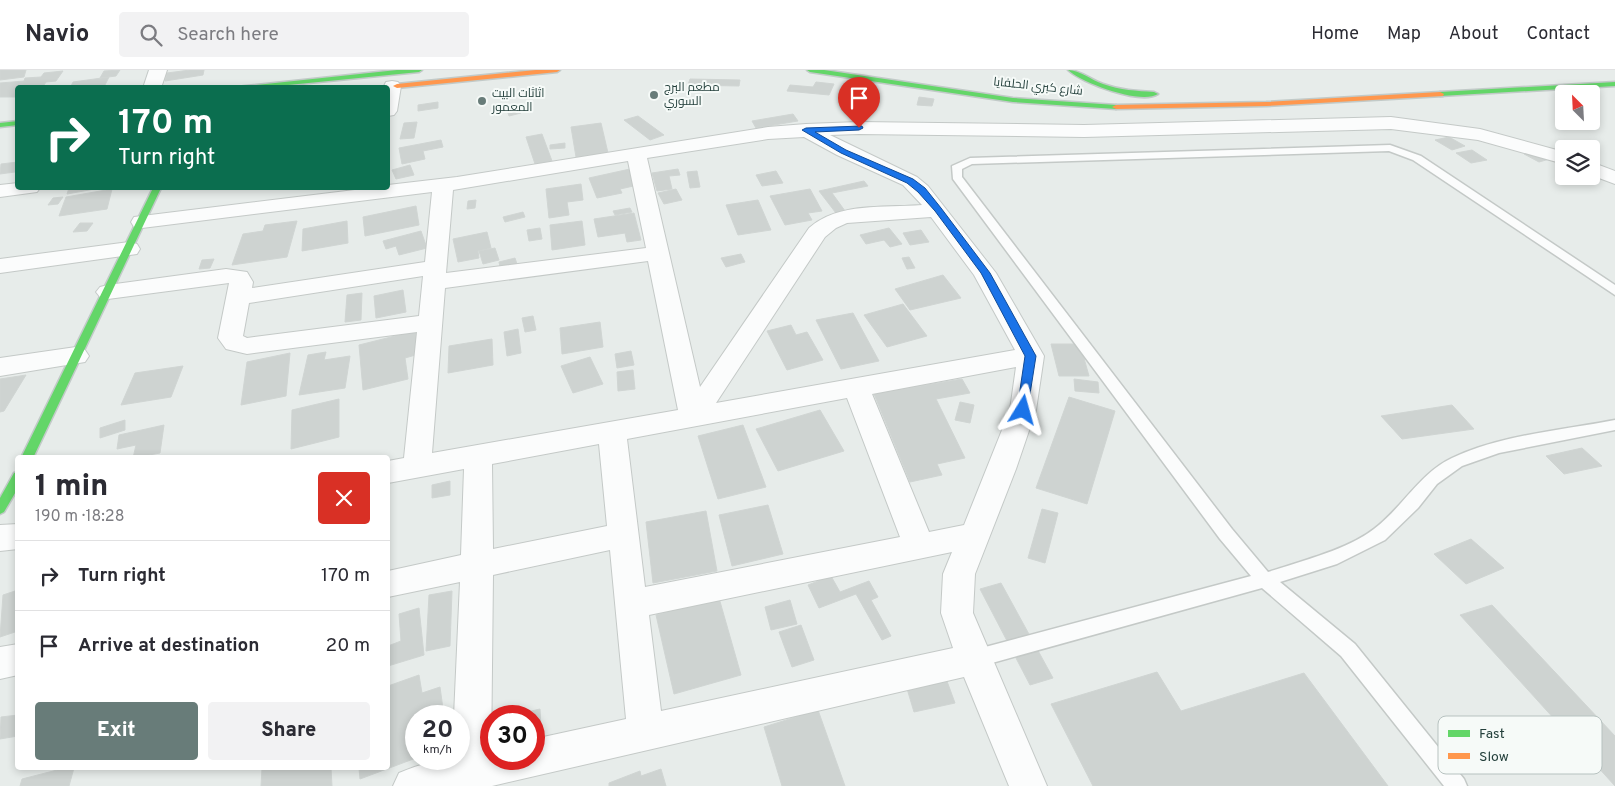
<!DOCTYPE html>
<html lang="en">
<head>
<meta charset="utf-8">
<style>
  body { margin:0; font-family:Overpass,Cairo,sans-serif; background:#f2f2f3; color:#2b2b33; height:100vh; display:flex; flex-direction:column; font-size:19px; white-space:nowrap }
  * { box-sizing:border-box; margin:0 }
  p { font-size:16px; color:#7c7c81 }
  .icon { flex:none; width:28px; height:28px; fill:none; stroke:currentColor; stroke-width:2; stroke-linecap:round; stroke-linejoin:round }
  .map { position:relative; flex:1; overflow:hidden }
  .panel { position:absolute; left:15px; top:385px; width:375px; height:315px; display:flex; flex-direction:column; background:#fff; border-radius:5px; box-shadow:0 2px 8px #0003 }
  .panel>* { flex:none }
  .guide { position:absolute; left:15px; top:15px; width:375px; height:105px; border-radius:5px; box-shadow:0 2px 8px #0003; background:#0b6e4f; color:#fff; overflow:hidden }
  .needle { width:32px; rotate:336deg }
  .buttons { position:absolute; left:1555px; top:15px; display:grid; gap:10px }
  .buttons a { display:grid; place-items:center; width:45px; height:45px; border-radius:5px; background:#fff; box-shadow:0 2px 8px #0003; font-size:25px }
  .speed { position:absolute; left:405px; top:635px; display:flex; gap:10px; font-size:25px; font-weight:700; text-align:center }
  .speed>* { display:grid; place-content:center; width:65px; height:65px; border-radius:50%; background:#fff; box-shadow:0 2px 8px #0003; line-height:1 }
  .speed small { font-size:12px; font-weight:400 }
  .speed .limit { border:8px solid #d22; background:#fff; color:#111 }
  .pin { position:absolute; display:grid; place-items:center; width:42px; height:42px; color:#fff; margin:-51px -21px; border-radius:50% 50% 50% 0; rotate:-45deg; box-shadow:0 0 5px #0007 }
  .pin .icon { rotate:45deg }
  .me { position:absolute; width:55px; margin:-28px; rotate:8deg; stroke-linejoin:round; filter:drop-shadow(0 0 4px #0008) }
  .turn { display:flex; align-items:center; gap:18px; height:105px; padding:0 20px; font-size:22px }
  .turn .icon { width:65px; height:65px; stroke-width:2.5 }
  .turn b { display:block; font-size:35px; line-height:42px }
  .round { display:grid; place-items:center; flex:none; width:52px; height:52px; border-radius:5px; background:#f2f2f3 }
  .headline { display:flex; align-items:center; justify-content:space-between; height:85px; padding:0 20px }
  h1 { font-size:30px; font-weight:800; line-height:38px }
  .cta { display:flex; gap:10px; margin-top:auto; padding:10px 20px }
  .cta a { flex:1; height:58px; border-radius:5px; background:#687c79; color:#fff; font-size:20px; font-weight:800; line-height:58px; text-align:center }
  .cta a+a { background:#f2f2f3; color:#2b2b33 }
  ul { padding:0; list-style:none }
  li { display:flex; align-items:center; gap:15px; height:70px; padding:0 20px; border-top:1px solid #e1e1e2 }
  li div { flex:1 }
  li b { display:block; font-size:19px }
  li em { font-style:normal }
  header { display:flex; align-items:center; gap:30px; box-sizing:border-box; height:70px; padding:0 25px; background:#fff; border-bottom:1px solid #e1e1e2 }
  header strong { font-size:24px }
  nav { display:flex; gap:28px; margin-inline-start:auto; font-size:18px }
  .search { width:350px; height:45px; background:#f2f2f3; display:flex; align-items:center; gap:12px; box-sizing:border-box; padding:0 18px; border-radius:5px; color:#7c7c81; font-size:19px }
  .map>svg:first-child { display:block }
  .building { fill:#ced3d1; stroke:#d0d5d3 }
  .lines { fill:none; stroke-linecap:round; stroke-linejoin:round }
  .lane-casing { stroke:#c4c9c7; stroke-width:3 }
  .street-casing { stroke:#c4c9c7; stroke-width:2 }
  .fast-casing { stroke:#c2cac8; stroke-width:3 }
  .slow-casing { stroke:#c2cac8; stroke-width:3 }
  .lane { fill:#fbfcfc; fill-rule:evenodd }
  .street { fill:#fbfcfc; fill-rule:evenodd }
  .fast { fill:#63d668; fill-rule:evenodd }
  .slow { fill:#ff974d; fill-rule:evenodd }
  .route { fill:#1a73e8; stroke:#114b97 }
  .poi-dot { fill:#687c79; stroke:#f6faf8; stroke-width:2 }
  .labels { text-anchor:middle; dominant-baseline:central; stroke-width:4; stroke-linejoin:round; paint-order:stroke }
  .far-street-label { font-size:12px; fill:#24403c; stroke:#f6faf8 }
  .far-poi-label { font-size:12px; fill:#24403c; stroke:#f6faf8; text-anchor:start }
  .key { fill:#f6faf8; stroke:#b7c2c0; stroke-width:1 }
  .key-label { font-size:14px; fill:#24403c }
</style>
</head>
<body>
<header>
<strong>Navio</strong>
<div class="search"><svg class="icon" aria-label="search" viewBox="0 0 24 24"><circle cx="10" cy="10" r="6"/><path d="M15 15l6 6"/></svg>Search here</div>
<nav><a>Home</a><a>Map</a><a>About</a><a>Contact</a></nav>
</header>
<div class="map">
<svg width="1615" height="716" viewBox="0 0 1615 716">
  <rect width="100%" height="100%" fill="#e7ecea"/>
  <!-- building -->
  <path class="building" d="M26,0L24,7L0,10V0Z
    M120,0L116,6L100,8L104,1Z
    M190,0H204L203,5L165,11L167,3Z
    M63,1L56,11L46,12L42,18H18V27H0V13L24,11L25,8L41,7L44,3Z
    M109,7L105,15L70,18L73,12Z
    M690,9L740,10L739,16L688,15Z
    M816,12L834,14L829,25L787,21L790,15L813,17Z
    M853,17L877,20L875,26L850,23Z
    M919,27L934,29L932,36L917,35Z
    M438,32V38L418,41V35Z
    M517,35L521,43L509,46L506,37Z
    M793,44L798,51L756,58L752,51Z
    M638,46L664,65L650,70L624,50Z
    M417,52L414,68L400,69L404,53Z
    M601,53L608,83L576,87L571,57Z
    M542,64L552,91L535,94L526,67Z
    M1449,67L1465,76L1452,80L1435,70Z
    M441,70L443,77L423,81L425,89L402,94L399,78Z
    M565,73V78L550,79V75Z
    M1472,80L1487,90L1471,93L1456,83Z
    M1538,80L1553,88L1539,92L1524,84Z
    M18,92L15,102L0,104L1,94Z
    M410,95L414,105L396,109L392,100Z
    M630,99L638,115L620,119L622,123L597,128L589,108Z
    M678,99L680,105L669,106L672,119L657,121L652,103Z
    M697,101L700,117L690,118L687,102Z
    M776,101L783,113L762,116L756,105Z
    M864,111L868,116L832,123L848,145L839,147L819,121Z
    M581,114L583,130L567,132L569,145L549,148L546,119Z
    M69,118H100L67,124Z
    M112,119L107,139L59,146L66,127Z
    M676,119L682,130L664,134L658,123Z
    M810,119L822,141L808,143L812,150L785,155L770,126Z
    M63,127L58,134L48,135L53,128Z
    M476,130L475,138L467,139L468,131Z
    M758,130L771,160L738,165L726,135Z
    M416,136L419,155L365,166L363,147Z
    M630,138L632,142L615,145L613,141Z
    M523,142L525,147L505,152L503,147Z
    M634,143L641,170L627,172L625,163L598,167L594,149Z
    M297,151L287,187L232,195L243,164L263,161L265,155Z
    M347,151L348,173L302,181L303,159Z
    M582,151L585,175L552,180L550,155Z
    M80,153H93L87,161L73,162Z
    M540,158L542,169L529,171L527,160Z
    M889,158L902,174L890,177L884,170L866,174L860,165Z
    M921,160L929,172L910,175L903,163Z
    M421,161L427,178L399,185L396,176L386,179L383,171Z
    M487,162L491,178L478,181L479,188L458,192L453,169Z
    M495,178L499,190L483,194L479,181Z
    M741,184L745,192L726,197L721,188Z
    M909,187L915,198L907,199L902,188Z
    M515,188L517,194L500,197L499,192Z
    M214,189L210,198L199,199L202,190Z
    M943,205L961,228L910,240L895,219Z
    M403,220L406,242L376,248L374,226Z
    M362,223L361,250L345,252L347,225Z
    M903,234L927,266L887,277L864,245Z
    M853,243L879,291L841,299L816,250Z
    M533,246L536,260L525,262L522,248Z
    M600,252L603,277L562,284L560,258Z
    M791,255L796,265L807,262L823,290L787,300L767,261Z
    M518,259L521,283L507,286L504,262Z
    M415,261L419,284L405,288L408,309L363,320L359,275Z
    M492,269L493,295L448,303L449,276Z
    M1051,274H1080L1089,306H1059Z
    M631,281L634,295L617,298L615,284Z
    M326,282L324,290L350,286L345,318L299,325L308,285Z
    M290,283L286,326L241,335L247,292Z
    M590,287L603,314L573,323L561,296Z
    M183,296L171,327L121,335L135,303Z
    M633,300L635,319L618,321L617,302Z
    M26,305L4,341L0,342V309Z
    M962,309L970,323L936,329L965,388L937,394L942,405L910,412L874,324Z
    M1074,309L1098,312L1099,323L1075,321Z
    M1069,327L1115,341L1087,434L1036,418Z
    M339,329V367L291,379L292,340Z
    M960,332L974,335L970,353L955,350Z
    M1452,335L1474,359L1402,369L1381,346Z
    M820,340L844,381L778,401L756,359Z
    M125,350V360L100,368V358Z
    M164,355L160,383L133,388L136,375L117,379L119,365Z
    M743,355L766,417L718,429L698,366Z
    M1582,378L1602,396L1564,404L1546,386Z
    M450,411V425L432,428V415Z
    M768,435L783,484L732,496L719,445Z
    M1042,439L1058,443L1045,493L1028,488Z
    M706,441L717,501L653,513L646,452Z
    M1471,469L1504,498L1466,514L1434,484Z
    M831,506L840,522L869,511L878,527L871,530L891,566L882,570L856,524L819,538L808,515Z
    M1001,513L1053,608L1030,615L980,519Z
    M18,520V561L0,567L3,525Z
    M452,521L450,576L426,581L429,525Z
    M719,528L741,605L674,624L656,545Z
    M790,530L797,554L771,560L765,537Z
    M1492,535L1615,666V716L1460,545Z
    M419,538L424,585L388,596V576L401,571L399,544Z
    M801,555L814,590L792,597L779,562Z
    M1157,602L1181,641L1304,603L1388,716H1093L1051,634Z
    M944,603L955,633L914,642L905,612Z
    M419,605L422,623L440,617L444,646H416V688L360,709L359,698H388V616Z
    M540,639L541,657L534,659V646H510Z
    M818,640L845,716H782L764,657Z
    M18,645V666L0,669L1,647Z
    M65,698H74L69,716H20L22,709Z
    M262,698H331L332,716H261Z
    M661,699L666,716H609V713L640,701L641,706Z"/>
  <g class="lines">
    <!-- lane casing -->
    <g class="lane-casing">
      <path id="lane" d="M1390,75L1421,86L1615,215V225L1413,90L1389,81L972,94L962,99V107L1232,459L1268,502C1299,492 1349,479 1374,459C1402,438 1420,403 1452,388C1500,365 1563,360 1615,350V360L1499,383L1462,396L1437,414L1418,438L1385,470L1337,494L1280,512L1355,574L1464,709L1467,716H1444L1341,586L1262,518L974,598L967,595L965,589L967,583L974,580L1251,506L1220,469L953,109L952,96L970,88Z"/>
    </g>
    <!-- street casing -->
    <g class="street-casing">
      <path id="street" d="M149,0H167L161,18H143Z
        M392,11L398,12L401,16L397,41L394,45L388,46V18H383L386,12Z
        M1391,47L1480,59L1564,82V94L1478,70L1391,59L1084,67L859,64L830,65L917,107L928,116L996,203L1044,286L1036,340L1016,399L975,504L973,543L1047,716H1009L964,607L492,716H393L399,703C417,695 439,689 459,689V646H454L460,512L388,527V501L461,485L464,399L388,413V391L404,388L417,262L247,284L226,279L218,268L229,213L108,229L100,227L96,222L100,217L108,215L226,199L247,202L253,212L252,218L425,192L432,122L142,158L134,157L131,152L134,147L142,146L371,118H388V115L457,107L768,57L806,54L859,52L1084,55ZM804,67L837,85L903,115L922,135C885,138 838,132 809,158L700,317L647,88L768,69ZM628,91L646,178L446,203L453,120ZM931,147L974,205L1015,280L716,333L825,167L836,158L847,153ZM648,191L678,340L432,383L445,218ZM423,206L419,246L247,268L243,266L249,233ZM1016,297L1010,340L964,455L929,462L872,324ZM847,328L900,467L645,517L627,369ZM599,374L607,456L493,479L492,394ZM610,480L626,649L534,669V689H491L493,505ZM952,482L943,504L941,543L953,578L661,641L649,545Z
        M1591,92L1615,101V114L1591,105Z
        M18,113V118H40L37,122L0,127V115Z
        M129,172L137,174L140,179L137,184L0,203V189Z
        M76,277L85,280L89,286L85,292L0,306V288Z
        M18,454V479L0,481V455Z
        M18,574V605L0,609V577Z"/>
    </g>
    <!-- fast casing -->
    <g class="fast-casing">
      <path id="fast" d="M397,0H422L419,2L258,18H227Z
        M807,0H824L1013,28L1116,35L1120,37L1116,39L1013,32L810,2Z
        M1068,0C1080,0 1091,10 1103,14C1120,20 1137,21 1154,22L1158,24C1141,35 1082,13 1068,0Z
        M1615,12V16L1440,26L1436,24L1440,22Z
        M18,51V55L0,57V53Z
        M153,118H161L33,388H21Z
        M18,402V418L4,442L0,444V428L14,403Z"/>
    </g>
    <!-- slow casing -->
    <g class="slow-casing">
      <path id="slow" d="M536,0H560L557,2L397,18L393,16L397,14Z
        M1440,22L1444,24L1443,26L1266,36L1116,39L1112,37L1116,35L1266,32Z"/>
    </g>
    <!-- lane -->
    <use href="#lane" class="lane"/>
    <!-- street -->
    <use href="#street" class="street"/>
    <!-- fast -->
    <use href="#fast" class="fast"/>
    <!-- slow -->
    <use href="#slow" class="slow"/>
  </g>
  <!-- route -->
  <path class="route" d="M862,56L863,58L859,60L815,62L846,80L913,109L925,118L941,138L990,203L1036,286L1027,343H1019L1017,340L1025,286L981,203L935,141L918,122L907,113L841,83L802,60L806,58Z"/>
  <!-- markers -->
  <g class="poi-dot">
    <circle cx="654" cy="25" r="5"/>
    <circle cx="482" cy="31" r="5"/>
  </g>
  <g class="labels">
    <!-- far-street labels -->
    <g class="far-street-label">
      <text transform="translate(1038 17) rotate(6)">شارع كبري الحلفايا</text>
    </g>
    <!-- far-poi labels -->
    <g class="far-poi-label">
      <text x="664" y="18">مطعم البرج<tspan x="664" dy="14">السوري</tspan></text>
      <text x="492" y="24">اثاثات البيت<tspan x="492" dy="14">المعمور</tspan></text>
    </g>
  </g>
  <!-- legend -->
  <rect x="1438" y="646" width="164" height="58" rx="8" class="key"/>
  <rect x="1448" y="660" width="22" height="7" fill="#63d668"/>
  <rect x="1448" y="683" width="22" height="6" fill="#ff974d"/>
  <g class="key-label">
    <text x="1479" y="668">Fast</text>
    <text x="1479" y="691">Slow</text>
  </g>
</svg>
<div class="buttons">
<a><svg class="needle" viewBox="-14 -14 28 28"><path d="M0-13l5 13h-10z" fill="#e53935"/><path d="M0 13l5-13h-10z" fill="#7c7c81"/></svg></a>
<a><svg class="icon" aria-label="layers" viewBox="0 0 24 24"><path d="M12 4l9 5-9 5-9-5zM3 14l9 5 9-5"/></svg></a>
</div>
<div class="speed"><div>20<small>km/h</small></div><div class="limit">30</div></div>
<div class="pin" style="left:859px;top:58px;background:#d93025"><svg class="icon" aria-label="arrive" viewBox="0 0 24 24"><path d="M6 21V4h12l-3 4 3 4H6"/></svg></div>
<svg class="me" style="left:1023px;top:340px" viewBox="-20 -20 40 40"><path d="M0-17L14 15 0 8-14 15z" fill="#1a73e8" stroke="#fff" stroke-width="4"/></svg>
<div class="guide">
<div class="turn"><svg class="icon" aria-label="right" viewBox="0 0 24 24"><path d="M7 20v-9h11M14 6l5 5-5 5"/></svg><div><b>170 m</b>Turn right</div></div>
</div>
<section class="panel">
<div class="headline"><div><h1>1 min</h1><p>190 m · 18:28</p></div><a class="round" style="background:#d93025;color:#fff"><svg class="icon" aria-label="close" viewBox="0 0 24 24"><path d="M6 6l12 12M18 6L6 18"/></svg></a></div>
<ul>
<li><svg class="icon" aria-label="right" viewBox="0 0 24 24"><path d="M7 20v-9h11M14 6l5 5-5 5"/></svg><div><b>Turn right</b></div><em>170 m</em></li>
<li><svg class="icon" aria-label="arrive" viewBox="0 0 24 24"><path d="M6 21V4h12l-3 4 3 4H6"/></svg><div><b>Arrive at destination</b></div><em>20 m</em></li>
</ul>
<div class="cta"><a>Exit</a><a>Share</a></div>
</section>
</div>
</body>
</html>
